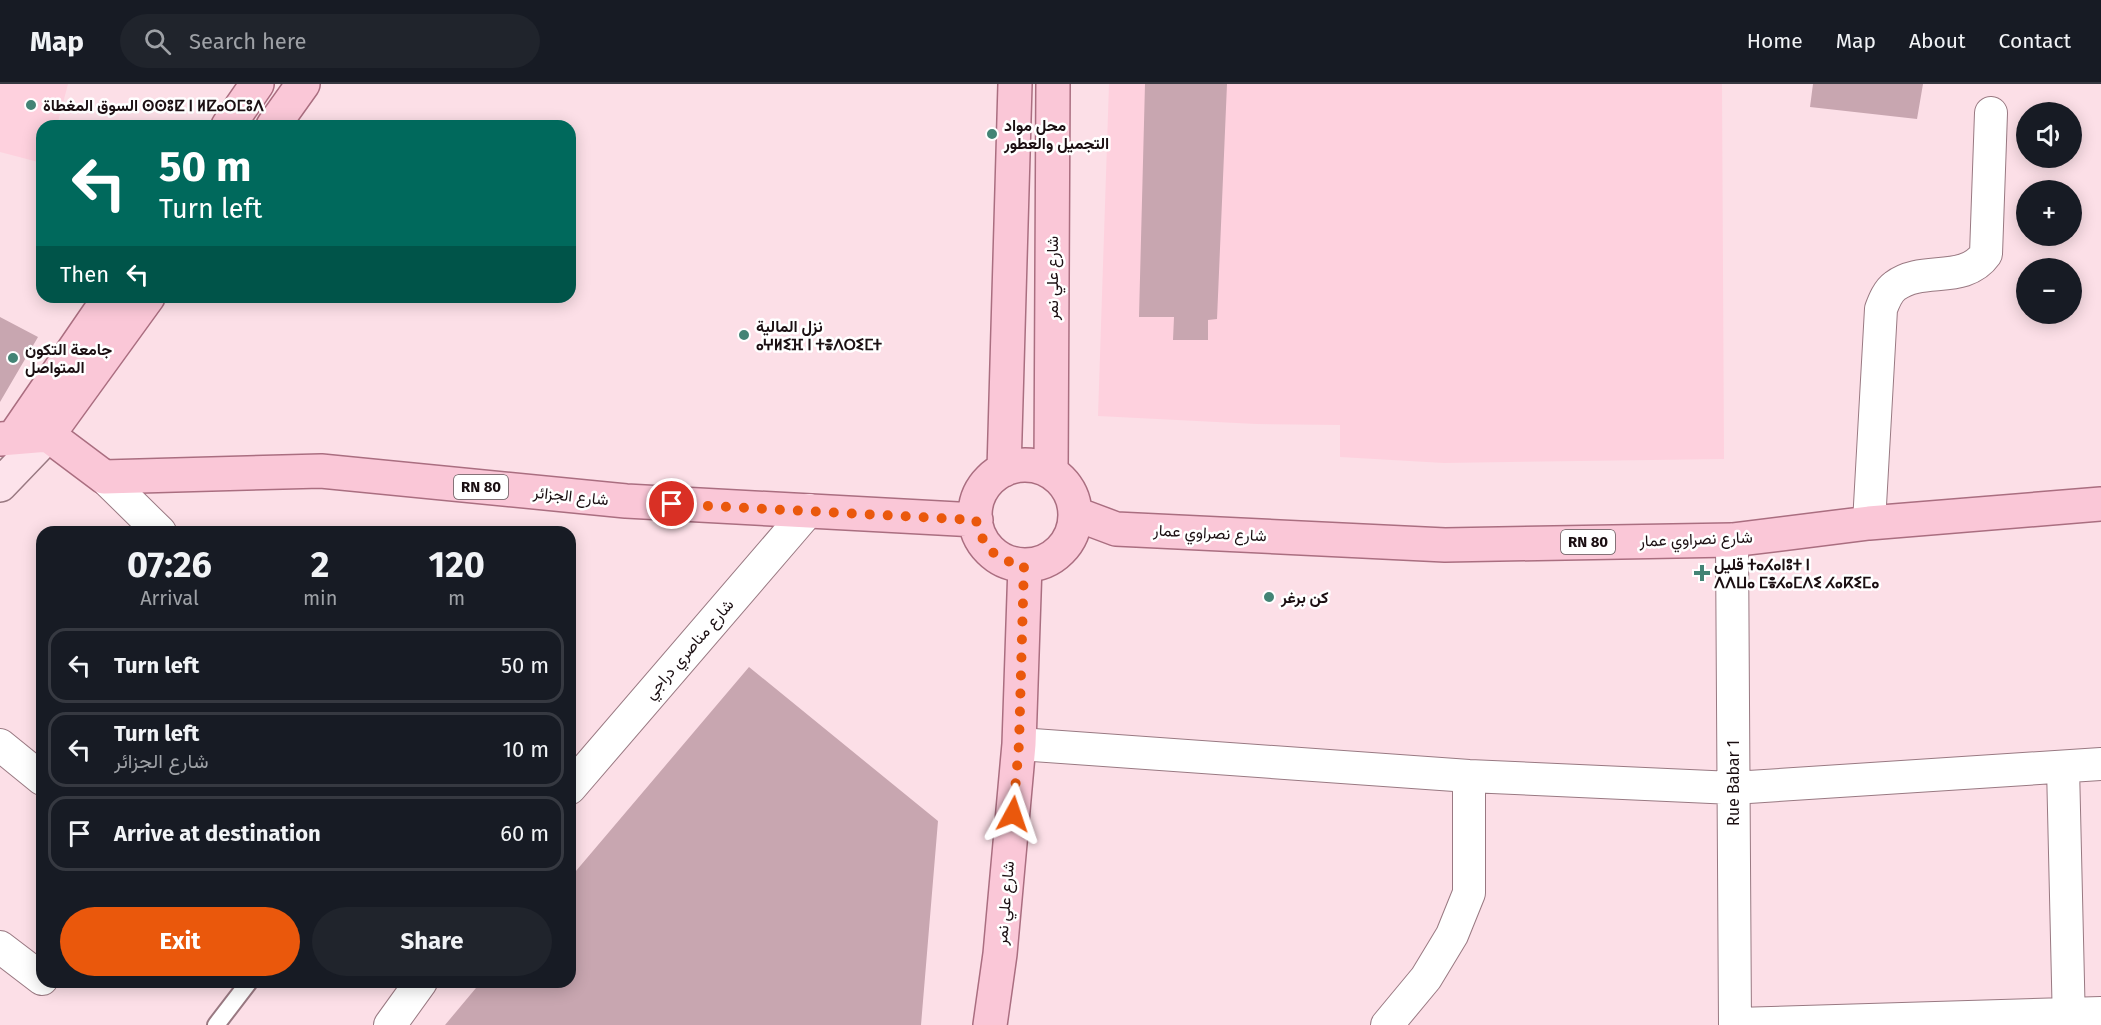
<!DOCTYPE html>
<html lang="en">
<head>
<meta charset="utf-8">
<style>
  body { margin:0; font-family:"Fira Sans",Vazirmatn,"Noto Sans Tifinagh",sans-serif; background:#20242c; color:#f1f3f6; height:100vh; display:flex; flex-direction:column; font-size:22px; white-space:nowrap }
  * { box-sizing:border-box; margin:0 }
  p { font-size:20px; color:#9ea1a6 }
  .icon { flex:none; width:33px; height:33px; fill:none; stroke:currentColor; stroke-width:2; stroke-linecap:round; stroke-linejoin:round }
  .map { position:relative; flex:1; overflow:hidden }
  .side { position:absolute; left:36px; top:442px; width:540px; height:462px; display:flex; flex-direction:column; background:#171b24; border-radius:18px; box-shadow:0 3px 15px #0003 }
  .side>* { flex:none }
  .guide { position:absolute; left:36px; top:36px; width:540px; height:183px; border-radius:18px; box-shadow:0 3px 15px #0003; background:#00695c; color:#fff; overflow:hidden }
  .buttons { position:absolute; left:2016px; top:18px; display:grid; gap:12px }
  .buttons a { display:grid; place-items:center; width:66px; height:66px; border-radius:50%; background:#171b24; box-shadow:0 3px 15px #0003; font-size:30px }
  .pin { position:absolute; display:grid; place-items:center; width:51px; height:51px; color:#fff; margin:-26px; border:3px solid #fff; border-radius:50%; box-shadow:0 2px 6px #0007 }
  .me { position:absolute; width:66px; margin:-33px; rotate:5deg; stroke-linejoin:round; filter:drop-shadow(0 0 4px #0008) }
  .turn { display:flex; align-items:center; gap:21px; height:126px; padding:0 24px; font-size:27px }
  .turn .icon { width:78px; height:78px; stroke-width:2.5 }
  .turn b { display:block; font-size:42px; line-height:51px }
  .then { display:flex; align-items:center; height:57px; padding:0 24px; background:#0003; gap:12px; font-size:22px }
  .eta { display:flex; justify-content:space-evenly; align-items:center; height:102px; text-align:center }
  .eta b { font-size:36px; font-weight:700; line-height:42px }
  .cta { display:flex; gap:12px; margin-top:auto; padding:12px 24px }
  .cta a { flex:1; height:69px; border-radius:36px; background:#ea580c; color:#fff; font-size:24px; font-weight:700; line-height:69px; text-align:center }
  .cta a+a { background:#20242c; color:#f1f3f6 }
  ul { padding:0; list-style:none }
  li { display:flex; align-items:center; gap:18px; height:75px; margin:0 12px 9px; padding:0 12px; border:3px solid #363941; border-radius:18px }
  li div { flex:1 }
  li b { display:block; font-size:22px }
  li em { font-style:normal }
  header { display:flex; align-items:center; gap:36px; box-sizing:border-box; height:84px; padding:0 30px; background:#171b24; border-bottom:2px solid #363941 }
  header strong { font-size:28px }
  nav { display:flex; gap:33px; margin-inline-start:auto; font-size:21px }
  .search { width:420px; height:54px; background:#20242c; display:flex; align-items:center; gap:15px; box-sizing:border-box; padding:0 21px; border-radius:33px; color:#9ea1a6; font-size:22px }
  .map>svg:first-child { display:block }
  .built { fill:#fed1de }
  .building { fill:#c8a6b0 }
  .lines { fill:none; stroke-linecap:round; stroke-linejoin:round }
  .service-casing { stroke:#997982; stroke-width:20 }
  .minor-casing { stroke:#997982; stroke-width:34 }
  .secondary-casing { stroke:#997982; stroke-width:36 }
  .primary-casing { stroke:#aa6e80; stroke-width:36 }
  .service { stroke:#fff; stroke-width:16 }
  .minor { stroke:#fff; stroke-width:32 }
  .secondary { stroke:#fde3eb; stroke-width:33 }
  .primary { stroke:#fac7d7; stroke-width:33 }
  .route { stroke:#ea580c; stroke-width:10; stroke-dasharray:0 18 }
  .poi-dot { fill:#438475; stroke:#fff; stroke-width:2 }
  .labels { text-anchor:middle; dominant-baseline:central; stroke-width:5; stroke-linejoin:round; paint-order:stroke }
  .shield { fill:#fff; stroke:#5f5759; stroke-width:1.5 }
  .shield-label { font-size:15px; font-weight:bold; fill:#1b0f12 }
  .poi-label { font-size:16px; font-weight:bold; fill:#1b0f12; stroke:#fff; text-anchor:start }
  .street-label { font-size:16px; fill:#1b0f12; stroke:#fff }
</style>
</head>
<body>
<header>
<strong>Map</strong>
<div class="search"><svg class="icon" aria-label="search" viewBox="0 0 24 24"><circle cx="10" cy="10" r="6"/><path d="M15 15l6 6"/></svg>Search here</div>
<nav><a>Home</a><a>Map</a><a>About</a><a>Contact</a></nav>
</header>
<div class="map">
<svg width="2101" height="941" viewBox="0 0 2101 941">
  <rect width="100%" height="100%" fill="#fcdfe7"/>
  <!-- built -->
  <path class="built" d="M0,0H68L57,42H42V79L0,68Z
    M1109,0H1722L1724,375L1444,379L1340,373V341L1256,340L1098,332Z"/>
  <!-- building -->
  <path class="building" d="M1145,0H1227L1217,235L1208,236V256H1173L1174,233H1139Z
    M1813,0H1923L1917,35L1810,23Z
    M0,233L38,253L0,318Z
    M749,583L938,737L921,941H445L481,898H570V794Z"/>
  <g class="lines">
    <!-- service casing -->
    <g class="service-casing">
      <path id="service" d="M216,941L249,898"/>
    </g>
    <!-- minor casing -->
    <g class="minor-casing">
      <path id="minor" d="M104,393L160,448
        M1869,439L1881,225C1884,217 1888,207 1895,202C1923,181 1964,201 1986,170L1991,29
        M1732,456L1735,941
        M1019,660L1469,692L1733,704L2101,680
        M0,661L42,695
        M2063,683L2069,941
        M570,704L809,426
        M0,863L42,895
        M1736,940L2101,929
        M390,941L421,898
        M1387,941L1426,894L1452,851L1469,809V692"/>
    </g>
    <!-- secondary casing -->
    <g class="secondary-casing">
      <path id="secondary" d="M0,401L48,351"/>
    </g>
    <!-- primary casing -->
    <g class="primary-casing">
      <path id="primary" d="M228,42L257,0
        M273,42L303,0
        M48,351L148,213
        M14,353L110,213
        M0,355L48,351L104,393L321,387L626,417L976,436
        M975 431a50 50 0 1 1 100 0a50 50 0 1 1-100 0Z
        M1004,386L1015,0
        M1051,388L1053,0
        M1076,430L1116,445L1445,461L1732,456L1869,439L2101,420
        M990,941L1000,870L1019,660L1025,481"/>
    </g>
    <!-- service -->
    <use href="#service" class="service"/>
    <!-- minor -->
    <use href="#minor" class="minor"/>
    <!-- secondary -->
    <use href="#secondary" class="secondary"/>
    <!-- primary -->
    <use href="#primary" class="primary"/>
  </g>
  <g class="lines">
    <!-- route -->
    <path class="route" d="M672,420L976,436C983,464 996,477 1024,481L1019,660L1013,730"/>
  </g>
  <!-- markers -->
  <g class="poi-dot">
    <circle cx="31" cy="21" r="6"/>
    <circle cx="992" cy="50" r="6"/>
    <circle cx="744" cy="251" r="6"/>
    <circle cx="13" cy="274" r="6"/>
    <path d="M1699 480h6v6h6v6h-6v6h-6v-6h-6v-6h6z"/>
    <circle cx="1269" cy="513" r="6"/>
  </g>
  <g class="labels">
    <!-- shield labels -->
    <g class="shield">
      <rect x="454" y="391" width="54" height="24" rx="4.5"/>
      <rect x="1561" y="446" width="54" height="24" rx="4.5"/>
    </g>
    <g class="shield-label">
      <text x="481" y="403">RN 80</text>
      <text x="1588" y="458">RN 80</text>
    </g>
    <!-- poi labels -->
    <g class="poi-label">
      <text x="43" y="21">السوق المغطاة ⵙⵙⵓⵇ ⵏ ⵍⵇⴰⵔⵎⵓⴷ</text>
      <text x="1004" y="41">محل مواد<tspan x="1004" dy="18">التجميل والعطور</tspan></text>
      <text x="756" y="242">نزل المالية<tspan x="756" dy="18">ⴰⵖⵍⵉⴼ ⵏ ⵜⴻⴷⵔⵉⵎⵜ</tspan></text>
      <text x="25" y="265">جامعة التكون<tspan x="25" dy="18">المتواصل</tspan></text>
      <text x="1714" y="480">قليل ⵜⴰⵃⴰⵏⵓⵜ ⵏ<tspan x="1714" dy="18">ⴷⴷⵡⴰ ⵎⴻⵃⴰⵎⴷⵉ ⵃⴰⴽⵉⵎⴰ</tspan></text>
      <text x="1281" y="513">كن برغر</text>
    </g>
    <!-- street labels -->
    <g class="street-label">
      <text transform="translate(1052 194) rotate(-90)">شارع علي نمر</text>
      <text transform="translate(571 412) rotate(6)">شارع الجزائر</text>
      <text transform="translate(1210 449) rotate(3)">شارع نصراوي عمار</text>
      <text transform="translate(1696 455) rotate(-2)">شارع نصراوي عمار</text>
      <text transform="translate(689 565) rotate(-49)">شارع مناصري دراجي</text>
      <text transform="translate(1733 699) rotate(-90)">Rue Babar 1</text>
      <text transform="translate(1005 819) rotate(-85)">شارع علي نمر</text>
    </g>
  </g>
</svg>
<div class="buttons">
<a><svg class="icon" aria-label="sound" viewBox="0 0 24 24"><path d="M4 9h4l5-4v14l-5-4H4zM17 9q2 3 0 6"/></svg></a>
<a>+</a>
<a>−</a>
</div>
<div class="pin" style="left:672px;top:420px;background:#d93025"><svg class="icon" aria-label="arrive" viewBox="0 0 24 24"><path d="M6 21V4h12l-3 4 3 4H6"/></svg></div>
<svg class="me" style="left:1013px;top:730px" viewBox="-20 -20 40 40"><path d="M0-17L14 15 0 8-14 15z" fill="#ea580c" stroke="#fff" stroke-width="4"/></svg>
<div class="guide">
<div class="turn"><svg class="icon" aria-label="left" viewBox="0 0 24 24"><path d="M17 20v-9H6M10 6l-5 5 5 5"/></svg><div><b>50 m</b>Turn left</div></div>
<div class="then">Then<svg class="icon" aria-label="left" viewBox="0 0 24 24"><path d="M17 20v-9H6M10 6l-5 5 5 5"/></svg></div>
</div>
<section class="side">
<div class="eta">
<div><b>07:26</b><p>Arrival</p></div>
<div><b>2</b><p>min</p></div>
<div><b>120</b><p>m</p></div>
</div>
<ul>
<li><svg class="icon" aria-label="left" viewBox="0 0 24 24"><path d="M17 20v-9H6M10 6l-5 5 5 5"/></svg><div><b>Turn left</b></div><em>50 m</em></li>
<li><svg class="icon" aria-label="left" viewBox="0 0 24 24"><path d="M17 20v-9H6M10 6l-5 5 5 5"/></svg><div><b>Turn left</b><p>شارع الجزائر</p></div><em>10 m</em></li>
<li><svg class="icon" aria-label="arrive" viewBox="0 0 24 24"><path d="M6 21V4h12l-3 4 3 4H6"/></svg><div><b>Arrive at destination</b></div><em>60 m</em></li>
</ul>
<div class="cta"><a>Exit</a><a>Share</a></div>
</section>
</div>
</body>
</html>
